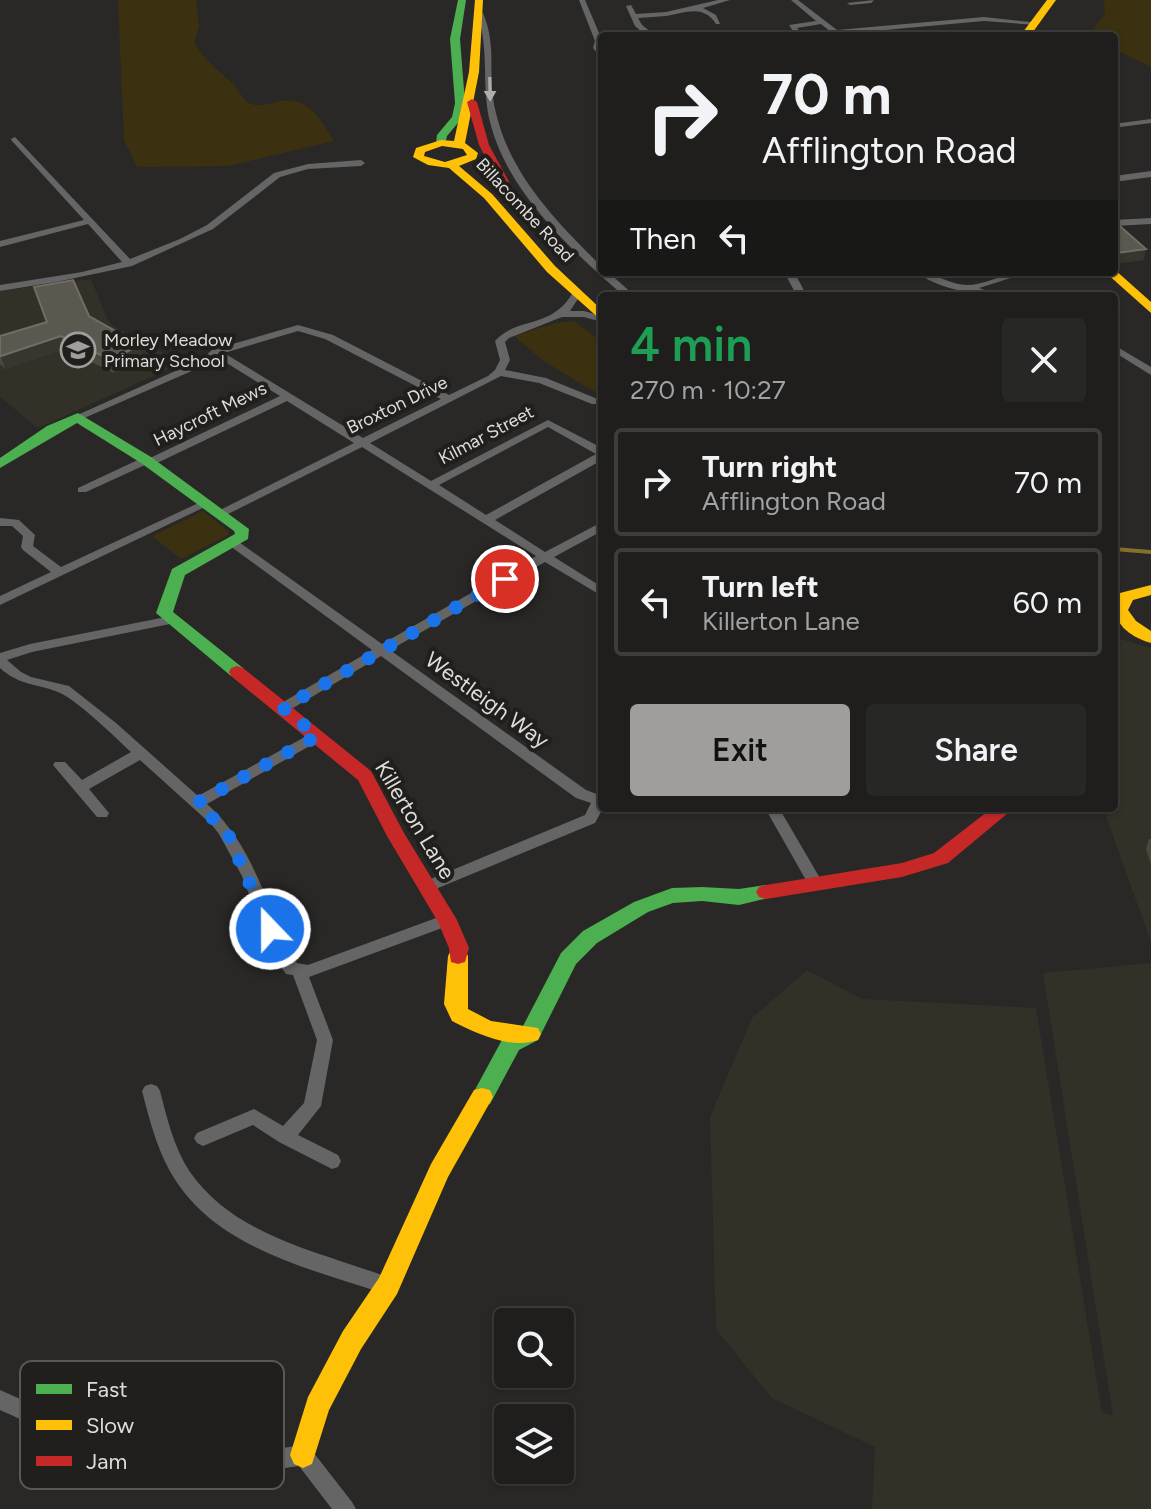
<!DOCTYPE html>
<html lang="en">
<head>
<meta charset="utf-8">
<style>
  body { margin:0; font-family:Figtree,sans-serif; background:#272725; color:#f1f3f6; height:100vh; display:flex; flex-direction:column; font-size:30px; white-space:nowrap }
  * { box-sizing:border-box; margin:0 }
  p { font-size:26px; color:#a1a2a3 }
  .icon { flex:none; width:44px; height:44px; fill:none; stroke:currentColor; stroke-width:2; stroke-linecap:round; stroke-linejoin:round }
  .map { position:relative; flex:1; overflow:hidden }
  .panel { position:absolute; left:598px; top:292px; width:520px; height:520px; display:flex; flex-direction:column; background:#1f1e1c; border-radius:8px; box-shadow:0 2px 6px #0004,0 0 0 2px #3c3c3b }
  .panel>* { flex:none }
  .banner { position:absolute; left:598px; top:32px; width:520px; height:244px; border-radius:8px; box-shadow:0 2px 6px #0004,0 0 0 2px #3c3c3b; background:#1f1e1c; color:#f1f3f6; overflow:hidden }
  .tools { position:absolute; left:494px; top:1308px; display:grid; gap:16px }
  .tools a { display:grid; place-items:center; width:80px; height:80px; border-radius:8px; background:#1f1e1c; box-shadow:0 2px 6px #0004,0 0 0 2px #3c3c3b; font-size:40px }
  .pin { position:absolute; display:grid; place-items:center; width:68px; height:68px; color:#fff; margin:-34px; border:4px solid #fff; border-radius:50%; box-shadow:0 2px 8px #0007 }
  .me { position:absolute; width:88px; margin:-44px; rotate:338deg; stroke-linejoin:round; filter:drop-shadow(0 0 6px #0008) }
  .turn { display:flex; align-items:center; gap:28px; height:168px; padding:0 32px; font-size:36px }
  .turn .icon { width:104px; height:104px; stroke-width:2.5 }
  .turn b { display:block; font-size:56px; line-height:68px }
  .then { display:flex; align-items:center; height:76px; padding:0 32px; background:#0003; gap:16px; font-size:30px }
  .round { display:grid; place-items:center; flex:none; width:84px; height:84px; border-radius:8px; background:#272725 }
  .overview { display:flex; align-items:center; justify-content:space-between; height:136px; padding:0 32px }
  h1 { font-size:48px; font-weight:600; line-height:60px; color:#1e9e55 }
  .button { display:flex; gap:16px; margin-top:auto; padding:16px 32px }
  .button a { flex:1; height:92px; border-radius:8px; background:#9f9e9c; color:#111; font-size:32px; font-weight:600; line-height:92px; text-align:center }
  .button a+a { background:#272725; color:#f1f3f6 }
  ul { padding:0; list-style:none }
  li { display:flex; align-items:center; gap:24px; height:108px; margin:0 16px 12px; padding:0 16px; border:4px solid #3c3c3b; border-radius:8px }
  li div { flex:1 }
  li b { display:block; font-size:30px }
  li em { font-style:normal }
  .map>svg:first-child { display:block }
  .built { fill:#333028 }
  .green { fill:#3b3111 }
  .lines { fill:none; stroke-linecap:round; stroke-linejoin:round }
  .stream { stroke:#866f2b; stroke-width:4 }
  .street { fill:#656565; fill-rule:evenodd }
  .fast { fill:#4caf50; fill-rule:evenodd }
  .slow { fill:#ffc107; fill-rule:evenodd }
  .jam { fill:#c62828; fill-rule:evenodd }
  .wall { fill:#4b483e }
  .shaded-wall { fill:#37352d }
  .building { fill:#5b584f; stroke:#6f6d65; stroke-width:2 }
  .oneway { fill:#aeadac }
  .route { stroke:#1a73e8; stroke-width:14; stroke-dasharray:0 25.2 }
  .labels { text-anchor:middle; dominant-baseline:central; stroke-width:8; stroke-linejoin:round; paint-order:stroke }
  .far-street-label { font-size:18px; fill:#dedddb; stroke:#211f1c }
  .far-poi-label { font-size:18px; fill:#dedddb; stroke:#211f1c; text-anchor:start }
  .street-label { font-size:22px; fill:#dedddb; stroke:#211f1c }
  .key { fill:#211f1c; stroke:#5a5855; stroke-width:2 }
  .key-label { font-size:22px; fill:#dedddb }
</style>
</head>
<body>
<div class="map">
<svg width="1151" height="1509" viewBox="0 0 1151 1509">
  <rect width="100%" height="100%" fill="#292826"/>
  <!-- built -->
  <path class="built" d="M91,279L107,318L113,326L182,363L38,428L0,397V291Z
    M1117,638L1151,648V942L1103,808H1114V647Z
    M1151,963V1509H872L875,1447L772,1398L716,1329L710,1117L752,1018L807,970L862,999L1036,1008L1102,1413L1113,1416L1043,973Z"/>
  <!-- green -->
  <path class="green" d="M118,0H196L199,26L194,43C205,61 218,70 233,84C238,89 243,100 249,103C257,107 265,105 273,103C307,93 318,116 334,141L228,166L137,167L124,140Z
    M1104,0H1151V67L1114,49V36H1099L1093,31L1105,13Z
    M574,321L602,342V396L545,362L514,336L556,323Z
    M203,511L228,531V535L181,559L152,536Z"/>
  <g class="lines">
    <!-- stream -->
    <path class="stream" d="M1114,549L1151,552"/>
    <!-- street -->
    <path class="street" d="M579,0H585L602,40V59L593,48L595,41Z
      M718,0H730L703,8L716,15L720,24H716C703,4 686,13 666,16C657,17 648,17 638,18L642,25L651,32L649,36H641L643,33L635,26L626,6L631,5L636,14L666,12Z
      M791,0H798L837,30L984,17L1040,23L1036,25L984,21L841,34L844,36H836L821,24L797,28L804,36H796L789,25L816,21Z
      M874,0L871,3L850,5L847,3Z
      M480,11L483,13C496,44 489,68 493,98C504,169 553,218 602,267V272H608L635,296H624C571,250 508,193 490,122C481,86 490,49 477,13Z
      M1151,119V123L1120,127L1114,126V121L1121,123Z
      M15,137L130,259L180,239L207,225L274,173L308,164L361,160L365,163L361,166L308,169L280,177L213,229L132,266L56,282L0,291V285L82,272L122,262L88,224L0,247V241L84,220L12,141L11,139Z
      M1151,171V177L1114,182V176Z
      M1151,218V224L1114,226V220Z
      M784,272H794L807,296H797Z
      M917,272C934,272 950,285 967,285C981,285 999,277 1012,273L1017,276L979,288L1002,296C978,296 935,288 917,272Z
      M573,292L581,294L570,311H584L602,316V322L584,317H562L509,338L505,342L510,360L505,370L546,378L600,400V404H592L539,383L501,376L370,443L431,481L548,420L602,448V460L495,520L545,552L602,522V531L554,557L602,587V596L545,562L390,650L586,790L602,796L603,808L595,823L426,893L421,891L418,887L421,883L585,815L591,803L576,798L381,656L288,711H278L276,708L278,705L372,650L226,543L232,539L236,540L382,644L536,556L362,447L224,516H216V512L354,443L287,401L153,465H145L86,492H78V488L142,458H150L280,396L217,357L210,363L82,419L78,420L73,417L202,359L212,350L298,325L333,335L449,395L488,376L495,370L500,360L495,341C517,316 552,330 573,292ZM298,331L325,339L441,399L363,438L224,353ZM548,427L596,454L486,515L439,485Z
      M1114,345L1151,367V375L1114,352Z
      M205,500L209,501V505L0,605V596L51,572L23,550L21,547L23,536L12,526H0V518L19,520L35,535L33,546L61,567Z
      M171,616L177,620L175,623L32,652L7,660L21,672L31,677L69,686L116,723L198,796L312,733H322L324,736L322,739L207,804C240,833 256,872 272,912C279,930 283,948 297,963L308,965L447,914L453,916L455,920L453,924L309,977L333,1040L321,1106L298,1135L338,1155L341,1161L338,1167L332,1169L279,1142L253,1125L203,1146L197,1143L194,1138L197,1133L254,1109L283,1126L304,1103L317,1040L293,975L286,974L281,967L270,949L242,876L219,834L212,825L140,760L89,789L109,813L107,817H97L53,765L55,762H65L82,780L131,752C115,737 76,699 58,692C35,683 20,686 0,668V653L30,644Z
      M765,808H779L824,885L821,889H811Z
      M151,1084L157,1086L160,1091C167,1118 174,1148 190,1172C237,1239 324,1252 395,1280L398,1286L395,1292L388,1295C315,1270 224,1251 178,1184C159,1157 150,1122 142,1091L145,1086Z
      M0,1390L137,1451L189,1457L236,1455L303,1445L310,1448L352,1502L356,1509H332L299,1466L236,1475L189,1477L136,1471L0,1410Z"/>
    <!-- fast -->
    <path class="fast" d="M458,0H466L460,39L465,103L462,118L447,136L445,145L441,146L436,143L437,135L452,117L455,103L450,39Z
      M78,413L151,457L249,529L248,539L185,575L173,612L243,668L245,672L243,676H231L156,613L172,569L235,534L234,531L141,463L77,423L0,468V458L47,426Z
      M766,885L773,887L776,892L773,897L739,905L702,901L673,903L648,912L597,943L576,964L538,1040L519,1050L490,1104L482,1106L474,1104L471,1097L503,1038L522,1028L561,953L583,931L634,902L672,888L702,887L739,889Z"/>
    <!-- slow -->
    <path class="slow" d="M475,0H483L479,72L465,143L478,153L476,159L459,166L492,194L555,266L602,310V321L547,272L484,198L449,168L428,165L413,157L416,148L441,140L454,141L469,72ZM442,146L463,149L467,155L445,162L424,156L425,152Z
      M1047,0H1056L1030,36H1020Z
      M1114,269L1151,302V313L1105,272H1114Z
      M1151,585V595L1133,600L1128,610L1136,621L1151,631V643C1127,636 1106,619 1120,593Z
      M458,948L465,950L468,956V1009L491,1021L538,1028L541,1034L538,1040C510,1050 476,1033 452,1021L444,1004L448,956L451,950Z
      M482,1088L490,1090L493,1097L448,1177L397,1294L361,1349L329,1410L312,1464L303,1468L294,1464L290,1455L308,1397L343,1331L379,1278L431,1164L474,1090Z"/>
    <!-- jam -->
    <path class="jam" d="M472,99L477,102L489,145L525,211L523,213L513,211L479,145L467,102Z
      M237,666L243,668L371,771L404,833L457,920L469,948L465,962L458,964L451,962L449,948L438,922L387,836L358,780L231,676L229,672L231,668Z
      M992,808H1014L948,863L902,877L766,899L759,897L756,892L759,887L766,885L902,863L934,853Z"/>
  </g>
  <!-- wall -->
  <path class="wall" d="M1114,221L1144,260L1114,263Z
    M34,287L89,316L143,359L114,373L64,349L5,369L0,364V336L46,323Z
    M1149,839H1151V865L1146,849Z"/>
  <!-- shaded-wall -->
  <path class="shaded-wall" d="M1146,249L1144,260L1114,264L1117,253Z
    M61,336L64,349L5,369L1,356Z
    M140,345L143,359L114,373L111,360Z"/>
  <!-- building -->
  <path class="building" d="M1114,221L1146,249L1117,253L1114,250Z
    M73,280L89,316L140,345L111,360L61,336L1,356L0,354V336L47,322L34,287Z"/>
  <!-- one-way arrows -->
  <defs><path id="oneway-solid" d="M-6-.8H1V-3.2L6.5 0L1 3.2V.8H-6Z" transform="scale(2)"/></defs>
  <use class="oneway" href="#oneway-solid" transform="translate(490 89) rotate(89)"/>
  <g class="lines">
    <!-- route -->
    <path class="route" d="M270,929L227,832L197,803L317,736L283,708L505,579"/>
  </g>
  <!-- icons -->
  <defs>
    <g id="school-ring" transform="scale(1.8)"><circle r="9.5" fill="#211f1c" stroke="#9f9e9c" stroke-width="1.5"/><path d="M0-5L7-2L0 1L-7-2ZM-4 1L0 2.5L4 1V4Q0 6-4 4Z" fill="#9f9e9c"/></g>
  </defs>
  <g fill-rule="evenodd">
    <use href="#school-ring" x="78" y="350"/>
  </g>
  <g class="labels">
    <!-- far-street labels -->
    <g class="far-street-label">
      <text transform="translate(525 210) rotate(47)">Billacombe Road</text>
      <text transform="translate(397 405) rotate(-26)">Broxton Drive</text>
      <text transform="translate(210 414) rotate(-26)">Haycroft Mews</text>
      <text transform="translate(486 435) rotate(-28)">Kilmar Street</text>
    </g>
    <!-- far-poi labels -->
    <g class="far-poi-label">
      <text x="104" y="340">Morley Meadow<tspan x="104" dy="21">Primary School</tspan></text>
    </g>
    <!-- street labels -->
    <g class="street-label">
      <text transform="translate(487 700) rotate(36)">Westleigh Way</text>
      <text transform="translate(415 820) rotate(59)">Killerton Lane</text>
    </g>
  </g>
  <!-- legend -->
  <rect x="20" y="1361" width="264" height="128" rx="12" class="key"/>
  <rect x="36" y="1384" width="36" height="10" fill="#4caf50"/>
  <rect x="36" y="1420" width="36" height="10" fill="#ffc107"/>
  <rect x="36" y="1456" width="36" height="10" fill="#c62828"/>
  <g class="key-label">
    <text x="86" y="1397">Fast</text>
    <text x="86" y="1433">Slow</text>
    <text x="86" y="1469">Jam</text>
  </g>
</svg>
<div class="tools">
<a><svg class="icon" aria-label="search" viewBox="0 0 24 24"><circle cx="10" cy="10" r="6"/><path d="M15 15l6 6"/></svg></a>
<a><svg class="icon" aria-label="layers" viewBox="0 0 24 24"><path d="M12 4l9 5-9 5-9-5zM3 14l9 5 9-5"/></svg></a>
</div>
<div class="pin" style="left:505px;top:579px;background:#d93025"><svg class="icon" aria-label="arrive" viewBox="0 0 24 24"><path d="M6 21V4h12l-3 4 3 4H6"/></svg></div>
<svg class="me" style="left:270px;top:929px" viewBox="-20 -20 40 40"><circle r="17" fill="#1a73e8" stroke="#fff" stroke-width="3"/><path d="M0-11L8 9 0 5-8 9z" fill="#fff"/></svg>
<div class="banner">
<div class="turn"><svg class="icon" aria-label="right" viewBox="0 0 24 24"><path d="M7 20v-9h11M14 6l5 5-5 5"/></svg><div><b>70 m</b>Afflington Road</div></div>
<div class="then">Then<svg class="icon" aria-label="left" viewBox="0 0 24 24"><path d="M17 20v-9H6M10 6l-5 5 5 5"/></svg></div>
</div>
<section class="panel">
<div class="overview"><div><h1>4 min</h1><p>270 m · 10:27</p></div><a class="round"><svg class="icon" aria-label="close" viewBox="0 0 24 24"><path d="M6 6l12 12M18 6L6 18"/></svg></a></div>
<ul>
<li><svg class="icon" aria-label="right" viewBox="0 0 24 24"><path d="M7 20v-9h11M14 6l5 5-5 5"/></svg><div><b>Turn right</b><p>Afflington Road</p></div><em>70 m</em></li>
<li><svg class="icon" aria-label="left" viewBox="0 0 24 24"><path d="M17 20v-9H6M10 6l-5 5 5 5"/></svg><div><b>Turn left</b><p>Killerton Lane</p></div><em>60 m</em></li>
</ul>
<div class="button"><a>Exit</a><a>Share</a></div>
</section>
</div>
</body>
</html>
